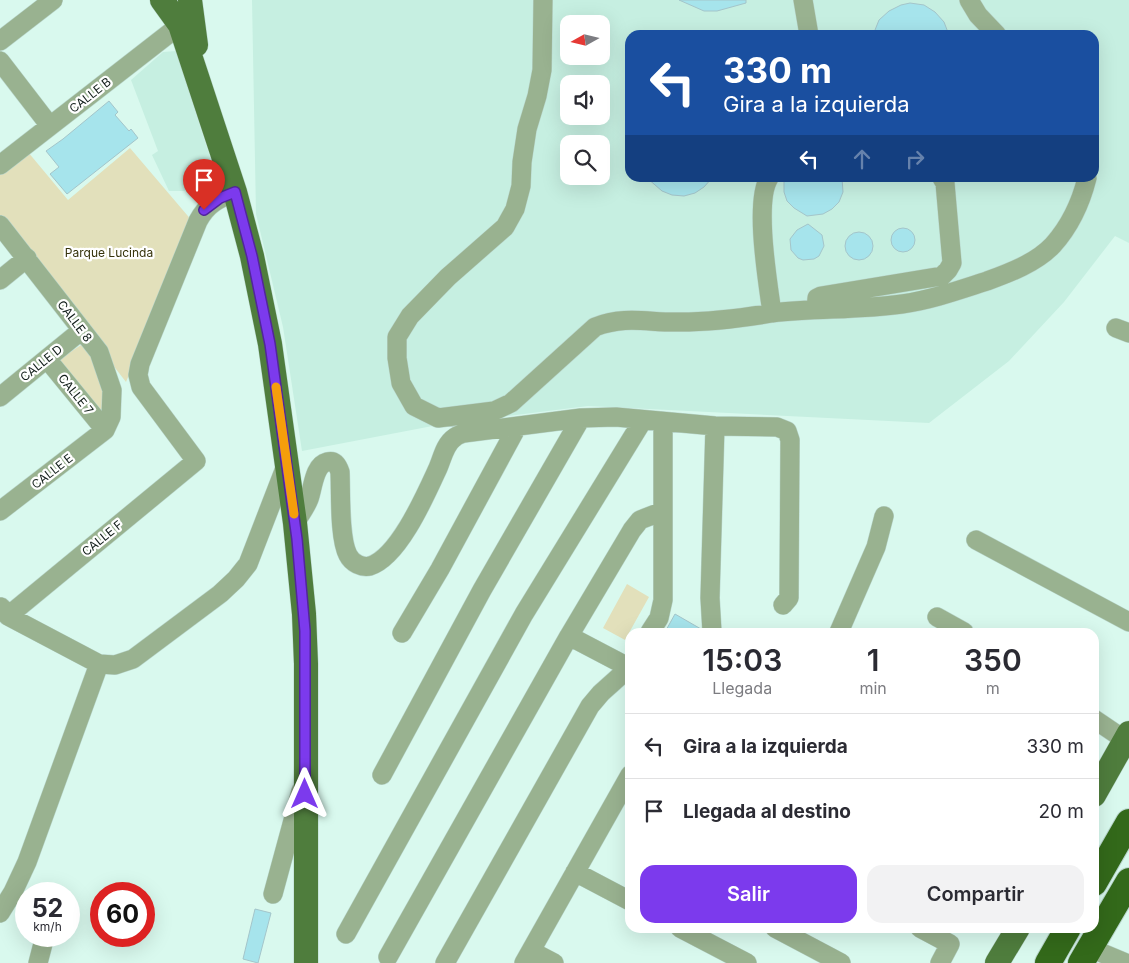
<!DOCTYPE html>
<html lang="es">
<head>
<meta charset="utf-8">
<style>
  body { margin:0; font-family:Inter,sans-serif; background:#f2f2f3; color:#2b2b33; height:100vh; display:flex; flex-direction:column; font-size:19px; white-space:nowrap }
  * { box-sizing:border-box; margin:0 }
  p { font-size:16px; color:#7c7c81 }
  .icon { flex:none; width:28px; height:28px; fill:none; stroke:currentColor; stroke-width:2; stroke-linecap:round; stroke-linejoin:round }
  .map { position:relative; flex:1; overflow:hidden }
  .sheet { position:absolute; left:625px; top:628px; width:474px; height:305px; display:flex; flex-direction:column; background:#fff; border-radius:15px; box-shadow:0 5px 20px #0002 }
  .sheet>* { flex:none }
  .hud { position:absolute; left:625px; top:30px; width:474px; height:152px; border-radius:15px; box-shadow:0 5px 20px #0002; background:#1a4fa0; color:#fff; overflow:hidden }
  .needle { width:32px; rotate:262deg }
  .fabs { position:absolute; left:560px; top:15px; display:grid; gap:10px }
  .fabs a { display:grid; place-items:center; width:50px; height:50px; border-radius:10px; background:#fff; box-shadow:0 5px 20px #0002; font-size:25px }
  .speed { position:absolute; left:15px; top:882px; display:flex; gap:10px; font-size:25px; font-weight:700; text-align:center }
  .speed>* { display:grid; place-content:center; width:65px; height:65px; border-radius:50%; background:#fff; box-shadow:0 5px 20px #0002; line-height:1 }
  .speed small { font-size:12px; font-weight:400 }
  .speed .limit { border:8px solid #d22; background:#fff; color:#111 }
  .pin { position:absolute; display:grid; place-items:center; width:42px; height:42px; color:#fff; margin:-51px -21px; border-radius:50% 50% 50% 0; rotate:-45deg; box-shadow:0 0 5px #0007 }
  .pin .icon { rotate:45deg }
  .me { position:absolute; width:55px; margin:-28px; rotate:0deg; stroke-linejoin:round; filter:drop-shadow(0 0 4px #0008) }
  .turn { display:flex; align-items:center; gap:18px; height:105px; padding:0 15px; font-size:22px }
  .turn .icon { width:65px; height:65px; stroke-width:2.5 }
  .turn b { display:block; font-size:35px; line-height:42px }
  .lanes { display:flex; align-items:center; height:48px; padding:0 15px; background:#0003; justify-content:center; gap:25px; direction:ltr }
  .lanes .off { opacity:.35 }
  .eta { display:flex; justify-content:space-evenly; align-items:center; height:85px; text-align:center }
  .eta b { font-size:30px; font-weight:600; line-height:35px }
  .cta { display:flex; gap:10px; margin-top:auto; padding:10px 15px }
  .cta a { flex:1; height:58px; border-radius:15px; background:#7c3aed; color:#fff; font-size:20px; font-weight:600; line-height:58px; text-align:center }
  .cta a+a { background:#f2f2f3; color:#2b2b33 }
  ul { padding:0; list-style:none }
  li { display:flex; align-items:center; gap:15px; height:65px; padding:0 15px; border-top:1px solid #e1e1e2 }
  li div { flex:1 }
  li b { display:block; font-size:19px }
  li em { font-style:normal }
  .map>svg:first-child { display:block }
  .built { fill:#c6efe1; fill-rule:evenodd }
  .green { fill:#e2e0bb }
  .building { fill:#a6e4ec; stroke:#a4c5ca }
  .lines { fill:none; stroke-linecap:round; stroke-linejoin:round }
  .minor-casing { stroke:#b9d6cc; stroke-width:20 }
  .major-casing { stroke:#b9d6cc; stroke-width:25 }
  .highway-casing { stroke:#b9d6cc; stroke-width:28 }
  .minor { stroke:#99b290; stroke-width:19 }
  .major { stroke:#4f7d3d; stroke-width:24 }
  .highway { stroke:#33691a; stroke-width:26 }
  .route-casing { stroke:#51269a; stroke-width:12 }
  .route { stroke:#7c3aed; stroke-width:9 }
  .slow { stroke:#f59e0b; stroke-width:9 }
  .labels { text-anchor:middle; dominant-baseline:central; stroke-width:4.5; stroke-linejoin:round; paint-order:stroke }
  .street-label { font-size:12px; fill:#101c18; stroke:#fff }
  .park-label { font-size:12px; fill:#36330b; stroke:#fff }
</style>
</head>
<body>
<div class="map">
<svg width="1129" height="963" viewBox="0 0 1129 963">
  <rect width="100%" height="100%" fill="#d9f9ee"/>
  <!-- built -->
  <path class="built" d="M252,0H1129V243L1115,236L1064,302L1009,361L929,423L588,406L443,424L302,451L283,327L256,214ZM569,24H601V56H569ZM630,35H1094V178H630ZM569,84H601V116H569ZM569,144H601V176H569Z
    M176,51L216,176L184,191H169L152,155L158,151L131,80L163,52Z"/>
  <!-- green -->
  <path class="green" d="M130,148L193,222L126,382L0,219V174L28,152L68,200Z
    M84,343L91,351L104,385L102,414L57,361Z
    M627,584L649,597L625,640L603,628Z"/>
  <!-- building -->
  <path class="building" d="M679,0H746V3L717,11H704Z
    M910,3L924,5L935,12L944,22L949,35H873L879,20L889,11L901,5Z
    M109,101L118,112L115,115L129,131L131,129L138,138L67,194L50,174L59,167L46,151L63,139Z
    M647,178H712L704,187L695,193L684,196L672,195L662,191Z
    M784,178H842L843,192L839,202L832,209L823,214L807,216L794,208L787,201L784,192Z
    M808,224L822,235L824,246L819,256L814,259L803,260L798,258L791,250L790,239L797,230Z
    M891 240a12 12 0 1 1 24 0a12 12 0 1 1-24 0Z
    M845 246a14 14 0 1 1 28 0a14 14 0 1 1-28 0Z
    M675,614L701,629V632H665Z
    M255,909L271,913L258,963L243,959Z"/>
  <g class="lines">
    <!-- minor casing -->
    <g class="minor-casing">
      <path id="minor" d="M543,0L542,70L537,96L527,129L522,162L521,186L515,209L505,227L448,277L410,316L397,337V358L401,383L414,406L438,418L494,411L511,403L595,327C626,315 649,323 680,322C711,322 742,318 772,313
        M803,0L809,35
        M969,0L978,15L997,35
        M0,41L53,0
        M0,61L50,126
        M0,165L180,25
        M769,178C754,202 768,283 772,313C815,308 859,310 902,304C931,300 959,290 987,281C1009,273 1036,263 1053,245C1070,226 1081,202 1087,178
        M0,225L99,352L112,390L111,417L105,430L0,511
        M0,280L27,258
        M816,309L817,298L821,296L942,276L948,270L952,263L945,183L942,178
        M1116,328L1129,333
        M47,359L105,430
        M0,397L82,330
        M295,523C300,515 306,507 309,499C313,488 314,465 327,462C335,460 338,466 340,472C341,493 339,538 348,555C352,563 362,568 370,566C399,557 426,494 438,468C442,459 445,444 454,438C456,436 461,434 464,433L581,418L616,417L715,426L777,427L787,431L790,440L789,598L783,605
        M976,540L1129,622
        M1,607L8,616L99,664L115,665L133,659L220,594L236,579L248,564L287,463
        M8,616L196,461L141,387L138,375L140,364L198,221C207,204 218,199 235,192
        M937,617L964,632
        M650,632L659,618L663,600V422
        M712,632L710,598L715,426
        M839,632L876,547L884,516
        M402,633L440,569L517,427
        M569,636L630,668
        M1094,719L1125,740
        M382,775L482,590L581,418
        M575,872L630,901
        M273,894L301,791
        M0,913L13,892L27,862L99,664
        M680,928L747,963
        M775,928L841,963
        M920,928L950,944L940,963
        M346,934L524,614L643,420
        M1090,948L1126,963
        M531,951L554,963
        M388,957L569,636L632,530L640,520L663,511
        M38,963L45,936
        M445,963L590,706L601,693L630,667
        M524,963L630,775"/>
    </g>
    <!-- major casing -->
    <g class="major-casing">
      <path id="major" d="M162,0L180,25L235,192L252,256L270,344L295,523L304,614L306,664V963
        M190,0L196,45
        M1094,795L1129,733
        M997,963L1018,928"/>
    </g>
    <!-- highway casing -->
    <g class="highway-casing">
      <path id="highway" d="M1094,883L1129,822
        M1048,963L1068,928
        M1081,963L1129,881"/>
    </g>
    <!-- minor -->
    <use href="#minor" class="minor"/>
    <!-- major -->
    <use href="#major" class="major"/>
    <!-- highway -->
    <use href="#highway" class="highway"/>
  </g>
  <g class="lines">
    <!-- route casing -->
    <g class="route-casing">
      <path id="route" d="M204,210L220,198L235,192L252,256L270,344L297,539L305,631V794"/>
    </g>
    <!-- route -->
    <use href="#route" class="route"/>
    <!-- slow -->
    <path class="slow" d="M276,387L294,514"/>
  </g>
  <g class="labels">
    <!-- street labels -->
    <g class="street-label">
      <text transform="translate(90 95) rotate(-38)">CALLE B</text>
      <text transform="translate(75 321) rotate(53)">CALLE 8</text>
      <text transform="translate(41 363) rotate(-39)">CALLE D</text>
      <text transform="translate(76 394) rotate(51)">CALLE 7</text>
      <text transform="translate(52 471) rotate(-38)">CALLE E</text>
      <text transform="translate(102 538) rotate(-39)">CALLE F</text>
    </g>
    <!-- park labels -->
    <g class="park-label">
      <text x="109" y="252">Parque Lucinda</text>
    </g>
  </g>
</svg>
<div class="fabs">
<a><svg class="needle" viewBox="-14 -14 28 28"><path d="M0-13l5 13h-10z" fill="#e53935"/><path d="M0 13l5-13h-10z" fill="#7c7c81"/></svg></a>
<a><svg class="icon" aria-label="sound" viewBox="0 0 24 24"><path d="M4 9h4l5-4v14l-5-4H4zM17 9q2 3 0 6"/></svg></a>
<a><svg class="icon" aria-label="search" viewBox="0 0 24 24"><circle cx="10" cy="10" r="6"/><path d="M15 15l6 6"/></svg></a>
</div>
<div class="speed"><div>52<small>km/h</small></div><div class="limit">60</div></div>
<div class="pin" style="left:204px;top:210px;background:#d93025"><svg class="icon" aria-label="arrive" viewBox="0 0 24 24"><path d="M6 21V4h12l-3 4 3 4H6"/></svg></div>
<svg class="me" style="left:305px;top:794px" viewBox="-20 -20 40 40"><path d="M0-17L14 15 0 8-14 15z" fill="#7c3aed" stroke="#fff" stroke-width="4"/></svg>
<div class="hud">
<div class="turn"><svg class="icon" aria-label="left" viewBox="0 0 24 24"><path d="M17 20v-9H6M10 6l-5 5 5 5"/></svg><div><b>330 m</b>Gira a la izquierda</div></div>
<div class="lanes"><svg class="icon" aria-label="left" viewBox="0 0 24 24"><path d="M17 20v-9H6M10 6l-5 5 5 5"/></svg><svg class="icon off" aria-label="ahead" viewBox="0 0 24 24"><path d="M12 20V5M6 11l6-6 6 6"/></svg><svg class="icon off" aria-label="right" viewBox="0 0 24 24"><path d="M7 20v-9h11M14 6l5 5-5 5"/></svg></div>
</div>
<section class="sheet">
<div class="eta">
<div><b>15:03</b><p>Llegada</p></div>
<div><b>1</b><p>min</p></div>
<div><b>350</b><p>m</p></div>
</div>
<ul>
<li><svg class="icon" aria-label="left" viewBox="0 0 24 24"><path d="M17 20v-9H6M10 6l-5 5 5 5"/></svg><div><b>Gira a la izquierda</b></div><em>330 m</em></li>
<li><svg class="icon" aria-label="arrive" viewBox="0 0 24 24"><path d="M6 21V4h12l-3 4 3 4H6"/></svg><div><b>Llegada al destino</b></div><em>20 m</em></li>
</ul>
<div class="cta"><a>Salir</a><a>Compartir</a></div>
</section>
</div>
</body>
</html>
